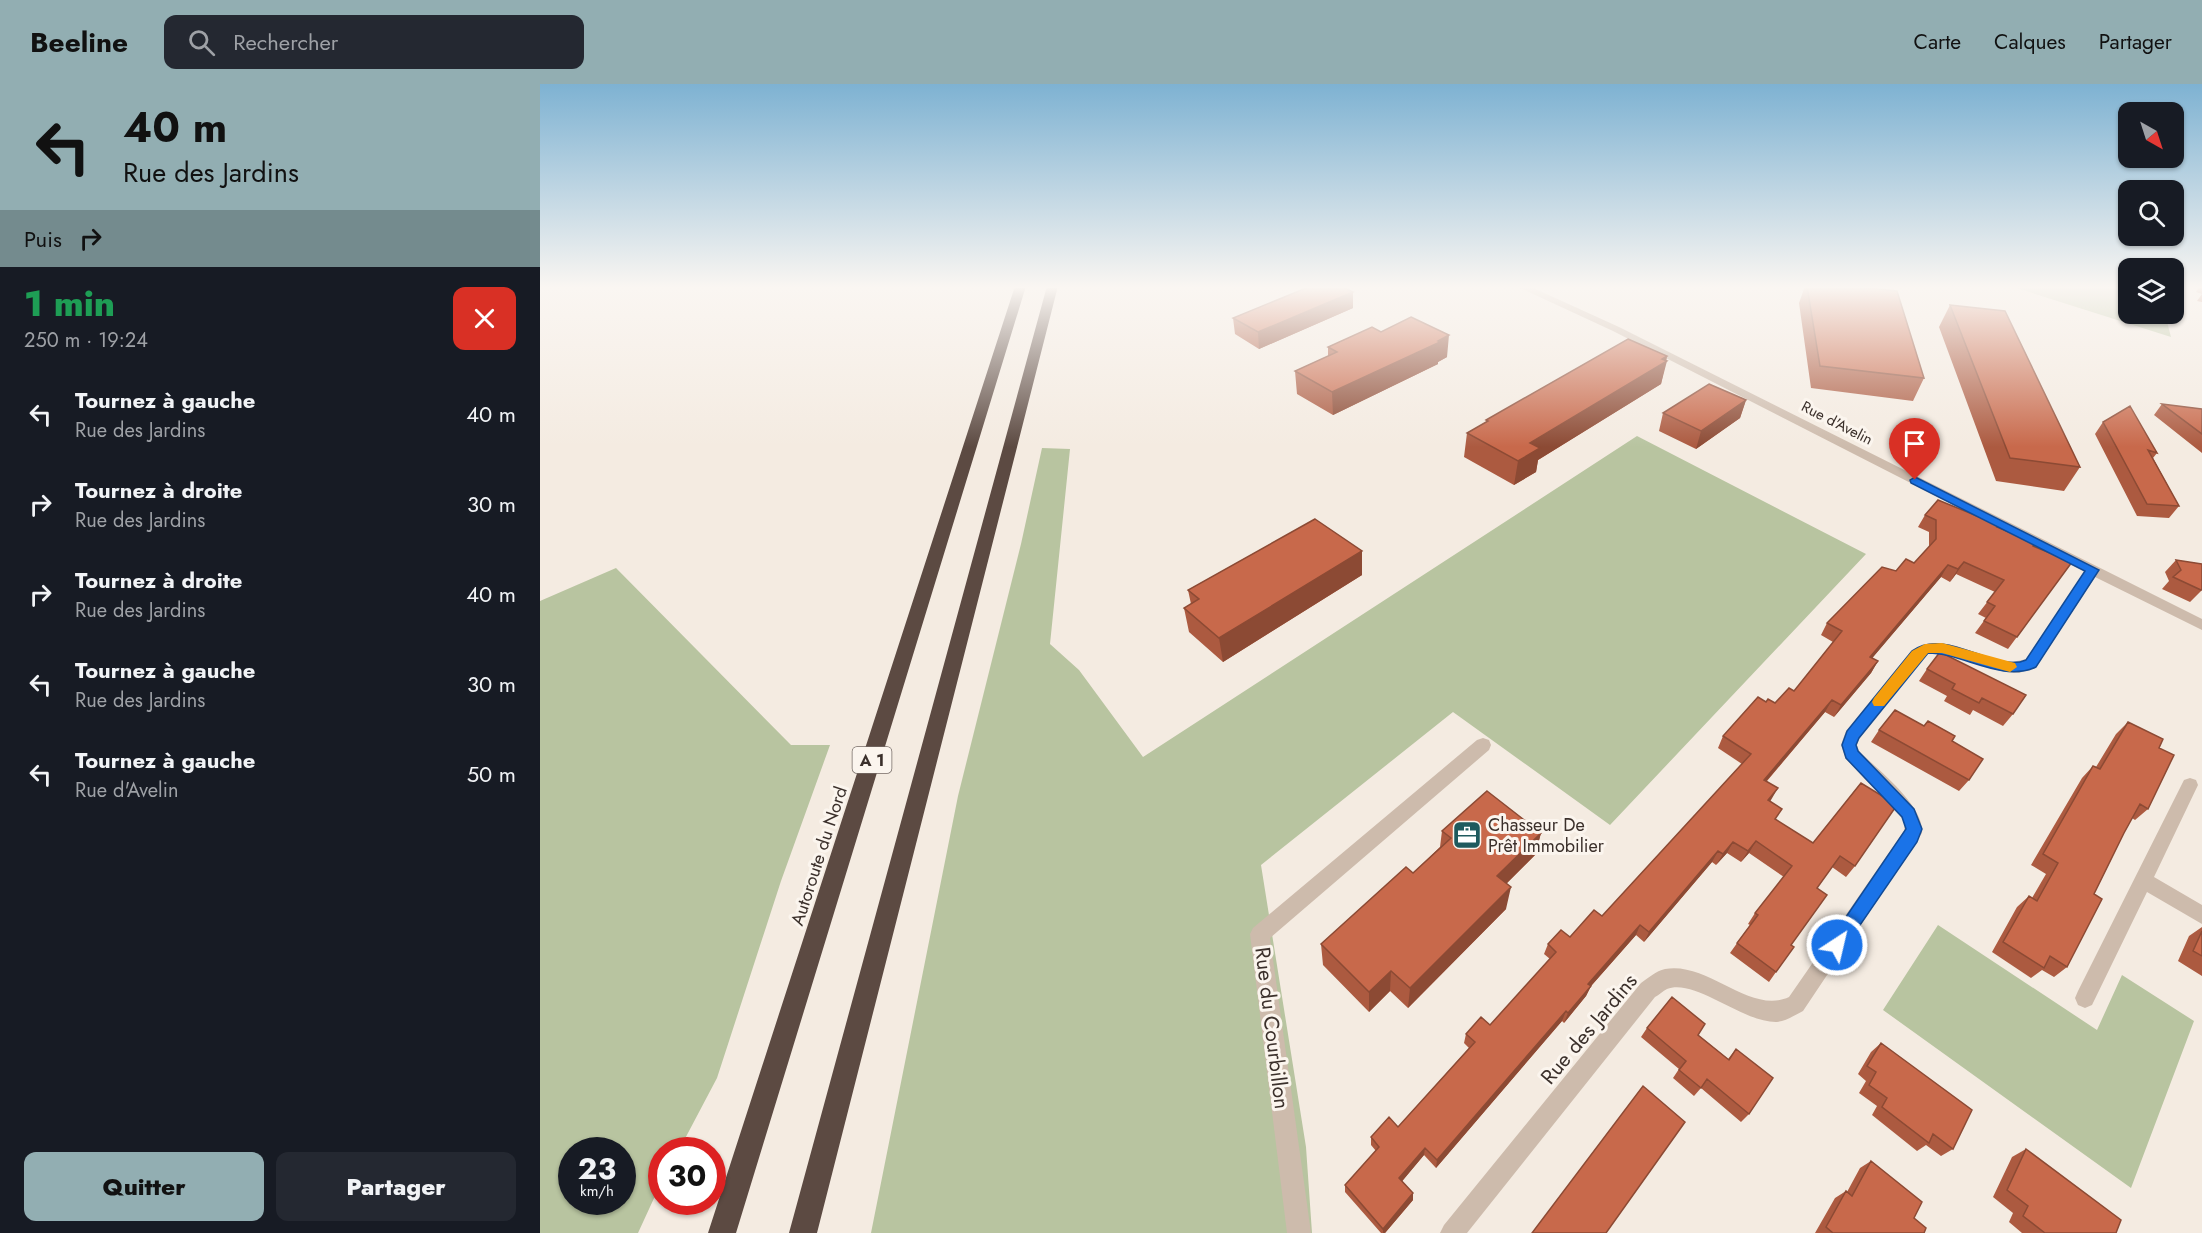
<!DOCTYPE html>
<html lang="fr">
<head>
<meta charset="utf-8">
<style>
  body { margin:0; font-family:Jost,sans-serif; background:#242831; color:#f1f3f6; height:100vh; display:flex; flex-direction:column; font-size:22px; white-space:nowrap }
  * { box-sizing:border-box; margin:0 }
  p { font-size:20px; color:#9ea1a6 }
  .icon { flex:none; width:33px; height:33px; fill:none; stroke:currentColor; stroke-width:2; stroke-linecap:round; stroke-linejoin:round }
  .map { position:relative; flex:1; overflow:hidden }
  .sheet { display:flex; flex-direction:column; background:#171b24; width:540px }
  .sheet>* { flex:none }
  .banner { background:#92aeb2; color:#111; overflow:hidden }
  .needle { width:39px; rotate:141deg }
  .buttons { position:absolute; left:1578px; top:18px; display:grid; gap:12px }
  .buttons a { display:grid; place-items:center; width:66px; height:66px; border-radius:12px; background:#171b24; box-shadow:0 2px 4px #0004; font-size:30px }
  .speed { position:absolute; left:18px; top:1053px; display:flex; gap:12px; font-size:30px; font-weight:700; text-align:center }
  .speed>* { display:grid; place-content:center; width:78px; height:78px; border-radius:50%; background:#171b24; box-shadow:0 2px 4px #0004; line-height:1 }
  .speed small { font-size:15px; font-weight:400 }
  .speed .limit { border:9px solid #d22; background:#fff; color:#111 }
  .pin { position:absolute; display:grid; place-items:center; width:51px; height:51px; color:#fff; margin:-62px -26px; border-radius:50% 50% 50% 0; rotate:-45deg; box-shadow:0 0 6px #0007 }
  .pin .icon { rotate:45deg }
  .me { position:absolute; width:66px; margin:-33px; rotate:35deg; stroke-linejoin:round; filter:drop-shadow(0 0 4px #0008) }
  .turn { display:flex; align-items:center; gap:21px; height:126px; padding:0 24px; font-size:27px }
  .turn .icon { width:78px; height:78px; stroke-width:2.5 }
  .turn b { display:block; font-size:42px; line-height:51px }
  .then { display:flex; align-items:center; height:57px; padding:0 24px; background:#0003; gap:12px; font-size:22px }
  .round { display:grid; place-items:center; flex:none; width:63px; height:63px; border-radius:12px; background:#242831 }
  .head { display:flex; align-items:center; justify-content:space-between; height:102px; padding:0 24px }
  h1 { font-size:36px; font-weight:800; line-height:45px; color:#1e9e55 }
  .button { display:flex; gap:12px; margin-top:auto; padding:12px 24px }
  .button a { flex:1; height:69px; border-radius:12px; background:#92aeb2; color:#111; font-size:24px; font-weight:800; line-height:69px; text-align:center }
  .button a+a { background:#242831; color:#f1f3f6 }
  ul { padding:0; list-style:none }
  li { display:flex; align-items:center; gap:18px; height:90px; padding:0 24px }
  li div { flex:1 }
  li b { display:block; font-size:22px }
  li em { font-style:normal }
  header { display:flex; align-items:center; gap:36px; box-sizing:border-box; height:84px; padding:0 30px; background:#92aeb2; color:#111 }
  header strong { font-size:28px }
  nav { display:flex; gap:33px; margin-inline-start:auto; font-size:21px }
  .search { width:420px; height:54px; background:#242831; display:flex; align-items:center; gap:15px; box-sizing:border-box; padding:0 21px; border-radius:12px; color:#9ea1a6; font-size:22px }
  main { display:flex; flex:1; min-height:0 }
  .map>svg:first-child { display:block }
  .green { fill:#b8c4a0; fill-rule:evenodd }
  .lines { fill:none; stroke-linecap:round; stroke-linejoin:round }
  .street { fill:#cdbbac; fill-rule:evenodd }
  .highway { fill:#5c4a42; fill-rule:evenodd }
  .wall { fill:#ac5a40 }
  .shaded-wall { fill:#8c4a34 }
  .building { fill:#c8694b; stroke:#8c4a34; stroke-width:1.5 }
  .route { fill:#1a73e8; stroke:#114b97; stroke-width:1.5 }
  .slow { fill:#f59e0b }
  .labels { text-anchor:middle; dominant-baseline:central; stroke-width:6; stroke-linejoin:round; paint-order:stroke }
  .far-street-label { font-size:15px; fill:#3b302b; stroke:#fbf5ee }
  .shield { fill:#fbf5ee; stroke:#756b66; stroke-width:1.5 }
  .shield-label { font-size:16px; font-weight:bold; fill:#3b302b }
  .poi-label { font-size:18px; fill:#3b302b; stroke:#fbf5ee; text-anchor:start }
  .street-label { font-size:18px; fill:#3b302b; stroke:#fbf5ee }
  .near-street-label { font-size:21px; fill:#3b302b; stroke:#fbf5ee }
</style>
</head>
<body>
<header>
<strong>Beeline</strong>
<div class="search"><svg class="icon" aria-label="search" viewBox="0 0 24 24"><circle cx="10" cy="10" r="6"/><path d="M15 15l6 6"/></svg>Rechercher</div>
<nav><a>Carte</a><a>Calques</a><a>Partager</a></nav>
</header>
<main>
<section class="sheet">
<div class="banner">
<div class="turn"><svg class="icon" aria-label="left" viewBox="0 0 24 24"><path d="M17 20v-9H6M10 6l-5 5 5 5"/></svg><div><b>40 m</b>Rue des Jardins</div></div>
<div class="then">Puis<svg class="icon" aria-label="right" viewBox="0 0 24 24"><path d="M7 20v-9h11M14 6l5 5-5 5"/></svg></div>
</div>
<div class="head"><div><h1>1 min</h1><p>250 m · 19:24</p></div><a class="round" style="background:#d93025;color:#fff"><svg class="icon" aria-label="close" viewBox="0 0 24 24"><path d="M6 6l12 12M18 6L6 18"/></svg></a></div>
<ul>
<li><svg class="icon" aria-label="left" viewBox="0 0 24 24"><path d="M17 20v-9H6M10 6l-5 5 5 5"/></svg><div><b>Tournez à gauche</b><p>Rue des Jardins</p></div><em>40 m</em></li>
<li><svg class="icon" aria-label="right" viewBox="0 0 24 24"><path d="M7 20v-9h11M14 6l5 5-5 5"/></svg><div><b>Tournez à droite</b><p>Rue des Jardins</p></div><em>30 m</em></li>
<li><svg class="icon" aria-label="right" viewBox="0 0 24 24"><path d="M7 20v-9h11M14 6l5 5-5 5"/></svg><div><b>Tournez à droite</b><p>Rue des Jardins</p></div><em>40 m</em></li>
<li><svg class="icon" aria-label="left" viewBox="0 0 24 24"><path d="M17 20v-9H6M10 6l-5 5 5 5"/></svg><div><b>Tournez à gauche</b><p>Rue des Jardins</p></div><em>30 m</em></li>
<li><svg class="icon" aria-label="left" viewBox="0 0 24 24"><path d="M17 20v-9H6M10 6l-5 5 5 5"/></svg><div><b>Tournez à gauche</b><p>Rue d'Avelin</p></div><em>50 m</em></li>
</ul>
<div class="button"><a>Quitter</a><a>Partager</a></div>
</section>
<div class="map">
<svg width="1662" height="1149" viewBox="0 0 1662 1149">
  <rect width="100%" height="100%" fill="#f4ebe1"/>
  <!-- green -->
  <path class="green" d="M1470,202H1588V230H1625L1631,253Z
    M1097,352L1326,470L1070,741L913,628L721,781L766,1063L772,1149H331L418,712L481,460L502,364L530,365L510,560L539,586L603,673Z
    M76,484L251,661H290L241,797L177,994L139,1066H122L121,1099L98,1149H0V517ZM82,1066V1118H32V1066Z
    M1398,841L1557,946L1582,891L1654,937L1591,1104L1343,926Z"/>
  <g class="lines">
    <!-- street -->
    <path class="street" d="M976,202H989L1079,243L1662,535V546L1555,493L1496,583L1479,589L1465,588L1401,569H1390L1382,574L1319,655L1317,661L1319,667C1338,686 1385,722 1382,749L1263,927C1255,931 1246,937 1237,938C1203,939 1155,894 1127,905C1123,907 1119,911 1115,913L927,1149H900L904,1141L1101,899C1108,894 1116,887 1125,885C1168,877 1210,931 1249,913L1364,747L1365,740L1362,734L1306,675L1301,661L1306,647L1372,566C1414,543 1447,588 1486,575L1545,488L1073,247Z
      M943,654L949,656L951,661L949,666L730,854L771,1149H747L710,850L713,844L937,656Z
      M1650,694L1656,696L1658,701L1614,793L1662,821V840L1607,808L1552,921L1545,924L1538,921L1535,914L1538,907L1644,696Z"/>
    <!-- highway -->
    <path class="highway" d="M475,202H486L196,1149H168Z
      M507,202H518L277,1149H249Z"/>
  </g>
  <!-- wall -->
  <path class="wall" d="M1265,202H1310L1384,294L1373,317L1271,304L1259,219Z
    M1660,202H1662V210L1656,208Z
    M813,208V224L719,265L695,250L693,234Z
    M1662,210V218L1657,217Z
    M1410,221L1540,383L1524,407L1456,397L1399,243Z
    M841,248L907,273L898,278V280L793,331L757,310L755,287L788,272V263Z
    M1127,272L1121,300L998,376L996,388L974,401L924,373L927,349L946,338V336Z
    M1206,316L1200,334L1156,365L1119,347L1123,329Z
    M1622,320L1662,325V369L1614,331Z
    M1563,338L1617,369L1613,374L1639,422L1629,434L1597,432L1555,350Z
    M1385,431L1458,443L1493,462L1532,478L1468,565L1435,549L1446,534L1438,530L1455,508L1416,490L1410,498L1401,493L1332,574L1338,577L1331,589L1294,633L1285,628L1227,697L1231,716L1230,717L1236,736L1273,759L1321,699L1315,782L1306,793L1292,783L1277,804L1251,861L1236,888L1229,898L1190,869L1210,841L1208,840L1215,829L1244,793L1209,769L1201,778L1187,769L1176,781L1172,778L1104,858L1096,851L1051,902L1046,912L1024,939L1022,937L896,1084L884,1071L862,1097L873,1109V1116L845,1149H841L805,1108V1101L836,1067L831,1061V1053L858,1043L929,964L924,959L926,950L950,941L1010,875L1004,870L1008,860L1030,853L1062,832L1202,680L1178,664L1183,652L1226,618L1235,619L1254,607L1293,558L1281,551L1287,539L1356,487L1374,479L1389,463V448L1378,443Z
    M822,467V491L683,578L649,548L644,524L651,520L648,506Z
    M1636,476L1662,480V506L1650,518L1622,505L1629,497L1625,488Z
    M1387,585L1473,630L1463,642L1433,626L1430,631L1404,617L1407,612L1379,597Z
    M1588,638L1619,664L1608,725L1595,736L1592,734L1584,749L1554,810L1527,883L1514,893L1502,886L1491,894L1452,868L1477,823L1489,812L1492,814L1506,790L1491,781L1542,694L1553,682L1556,683L1576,650Z
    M1339,646L1412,657L1429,696L1419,707L1331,658Z
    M902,747L1001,749L995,771L966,800V825L868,924L850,907L829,928L783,881L781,860L873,789L900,763Z
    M1662,843V892L1638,877L1649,852Z
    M1107,944L1158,951L1188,975L1196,965L1209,1030L1201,1038L1161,1004L1154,1012L1133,994L1139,985L1101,953Z
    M1341,959L1413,1065L1401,1072L1386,1061L1377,1067L1332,1031L1337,1022L1319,1009L1326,997L1318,990L1331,968Z
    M1486,1065L1576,1149H1482L1469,1138L1473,1129L1453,1113L1472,1073Z
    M1331,1077L1384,1149H1275L1295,1114L1306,1107L1307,1108L1320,1084Z"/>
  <!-- shaded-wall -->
  <path class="shaded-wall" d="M813,208V224L719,265L718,248Z
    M909,251L907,273L898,278V280L793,331L792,308Z
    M1127,272L1126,278L1127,277L1121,300L998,376L996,388L974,401L978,377L990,359Z
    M1206,316L1200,334L1156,365L1161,347Z
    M822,467V491L683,578L679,554Z
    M1424,478L1416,490L1410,498L1418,485Z
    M1408,481L1401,493L1323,585L1330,573Z
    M1338,577L1331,589L1294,633L1301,621Z
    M1292,616L1285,628L1218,707L1224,696Z
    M1238,704L1231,716L1221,727L1228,716Z
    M1001,749L995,771L952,814L957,792Z
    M1216,757L1209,769L1201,778L1208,767Z
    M1193,758L1187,769L1176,781L1183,770Z
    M1178,767L1172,778L1104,858L1109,848Z
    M971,803L966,825L868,924L870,904Z
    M1100,841L1096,851L1044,910L1048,900Z
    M851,887L850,907L829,928V908Z
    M1051,902L1046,912L1024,939L1028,929Z
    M1026,927L1022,937L896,1084L897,1076Z
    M885,1064L884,1071L859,1101V1094Z
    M873,1109V1116L845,1149H843V1145Z"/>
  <!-- building -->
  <path class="building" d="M771,202H801L813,208L718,248L693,234Z
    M1267,202H1310L1357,207L1384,294L1280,282Z
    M1410,221L1465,227L1540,383L1470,374Z
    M871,233L909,251L898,257L900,258L792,308L755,287L797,268L788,263L832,243L841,248Z
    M1088,255L1127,272L1122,275L1127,277L990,359L1000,364L978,377L927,349L948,337L946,336Z
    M1169,300L1206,316L1161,347L1123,329Z
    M1622,320L1662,325V350Z
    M1590,322L1617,369L1608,366L1639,422L1607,420L1563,338Z
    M1398,416L1459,441L1457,443L1495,459L1493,462L1532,478L1477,553L1444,537L1455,522L1447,518L1464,496L1424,478L1418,485L1408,481L1330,573L1338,577L1301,621L1292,616L1224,696L1238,704L1228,716L1242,725L1235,735L1273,759L1321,699L1357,721L1315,782L1300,772L1277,804L1287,811L1251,861L1254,863L1236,888L1197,859L1218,831L1215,829L1252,782L1216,757L1208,767L1193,758L1183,770L1178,767L1109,848L1100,841L1048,900L1051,902L1028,929L1026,927L897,1076L885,1064L859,1094L873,1109L843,1145L805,1101L839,1063L831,1053L849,1033L858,1043L935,958L926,950L941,933L950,941L1016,868L1008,860L1021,846L1030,853L1054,826L1062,832L1211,670L1183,652L1218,613L1226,618L1228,615L1235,619L1249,604L1254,607L1302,547L1287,539L1342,483L1356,487L1366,475L1374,479L1396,455V436L1385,431Z
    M775,435L822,467L679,554L644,524L659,515L648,506Z
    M1636,476L1662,480V505L1661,506L1633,493L1641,486Z
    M1400,568L1486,611L1473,630L1442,614L1439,619L1412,605L1415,600L1387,585Z
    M1355,626L1384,642L1388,637L1415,652L1412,657L1443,675L1429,696L1339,646Z
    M1588,638L1623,655L1619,664L1634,671L1608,725L1600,720L1584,749L1554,810L1562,815L1527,883L1510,872L1504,884L1463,858L1489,812L1497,817L1518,779L1503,770L1553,682L1560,685Z
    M947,707L1001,749L957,792L971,803L870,904L851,887L829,908L781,860L866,783L873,789L911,754L902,747Z
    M1662,847V872L1653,867Z
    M1132,913L1165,940L1158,951L1189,976L1196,965L1233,994L1209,1030L1167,995L1161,1004L1139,986L1146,977L1107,944Z
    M1341,959L1432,1026L1413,1065L1393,1050L1389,1059L1342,1023L1347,1014L1329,1001L1336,988L1327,982Z
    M1103,1002L1145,1038L1066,1149H992Z
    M1486,1065L1581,1136L1576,1149H1505L1483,1132L1488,1122L1467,1106Z
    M1331,1077L1382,1118L1374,1134L1386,1144L1384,1149H1293L1286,1143L1306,1107L1312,1112Z"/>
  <!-- sky -->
  <linearGradient id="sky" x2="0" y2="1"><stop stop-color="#7eb2d2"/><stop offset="0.56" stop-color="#faf6f2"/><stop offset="1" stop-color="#faf6f2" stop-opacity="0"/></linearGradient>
  <rect width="1662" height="363" fill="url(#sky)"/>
  <!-- route -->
  <path class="route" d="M1375,393L1559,486L1496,583C1462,599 1423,569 1388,569L1319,654L1316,661L1318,667L1374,725L1382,745L1377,758L1303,866L1297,869L1291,866L1288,861L1291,855L1366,745L1362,733L1306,674L1302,661L1307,647L1372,567C1406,542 1456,590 1486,576L1545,487L1371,399L1370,396Z"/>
  <!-- slow -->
  <path class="slow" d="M1402,559L1475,579L1477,583L1470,588L1402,569H1388L1344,622H1334L1332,618L1334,614L1372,567L1385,560Z"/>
  <!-- icons -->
  <defs>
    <g id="office-square" transform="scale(1.5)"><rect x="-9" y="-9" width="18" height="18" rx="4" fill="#1f5a5e" stroke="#fbf5ee"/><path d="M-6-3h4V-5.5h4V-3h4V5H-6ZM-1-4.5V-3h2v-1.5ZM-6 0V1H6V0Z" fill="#fff"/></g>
  </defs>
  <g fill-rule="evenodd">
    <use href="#office-square" x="927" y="751"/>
  </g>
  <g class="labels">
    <!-- far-street labels -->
    <g class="far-street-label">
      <text transform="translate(1297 339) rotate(27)">Rue d'Avelin</text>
    </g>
    <!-- shield labels -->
    <rect class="shield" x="312.5" y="663" width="39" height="26" rx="4.5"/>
    <g class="shield-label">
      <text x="332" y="676">A 1</text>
    </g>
    <!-- poi labels -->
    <g class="poi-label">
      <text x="948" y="741">Chasseur De<tspan x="948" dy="21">Prêt Immobilier</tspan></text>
    </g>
    <!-- street labels -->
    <g class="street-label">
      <text transform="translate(279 772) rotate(-72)">Autoroute du Nord</text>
    </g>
    <!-- near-street labels -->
    <g class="near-street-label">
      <text transform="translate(732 944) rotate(83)">Rue du Courbillon</text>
      <text transform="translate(1049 945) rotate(-50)">Rue des Jardins</text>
    </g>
  </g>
</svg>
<div class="buttons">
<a><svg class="needle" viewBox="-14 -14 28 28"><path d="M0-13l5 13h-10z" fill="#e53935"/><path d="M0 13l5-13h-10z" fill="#9ea1a6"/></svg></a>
<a><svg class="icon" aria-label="search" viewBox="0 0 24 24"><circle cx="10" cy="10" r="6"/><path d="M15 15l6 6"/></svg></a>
<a><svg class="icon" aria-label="layers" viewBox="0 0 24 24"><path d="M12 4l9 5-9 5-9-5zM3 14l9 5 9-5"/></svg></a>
</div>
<div class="speed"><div>23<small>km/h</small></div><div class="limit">30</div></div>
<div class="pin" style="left:1375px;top:396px;background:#d93025"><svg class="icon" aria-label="arrive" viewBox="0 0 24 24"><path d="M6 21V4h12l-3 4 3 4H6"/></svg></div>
<svg class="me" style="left:1297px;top:861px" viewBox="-20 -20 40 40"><circle r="17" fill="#1a73e8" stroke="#fff" stroke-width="3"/><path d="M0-11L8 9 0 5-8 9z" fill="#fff"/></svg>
</div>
</main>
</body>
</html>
